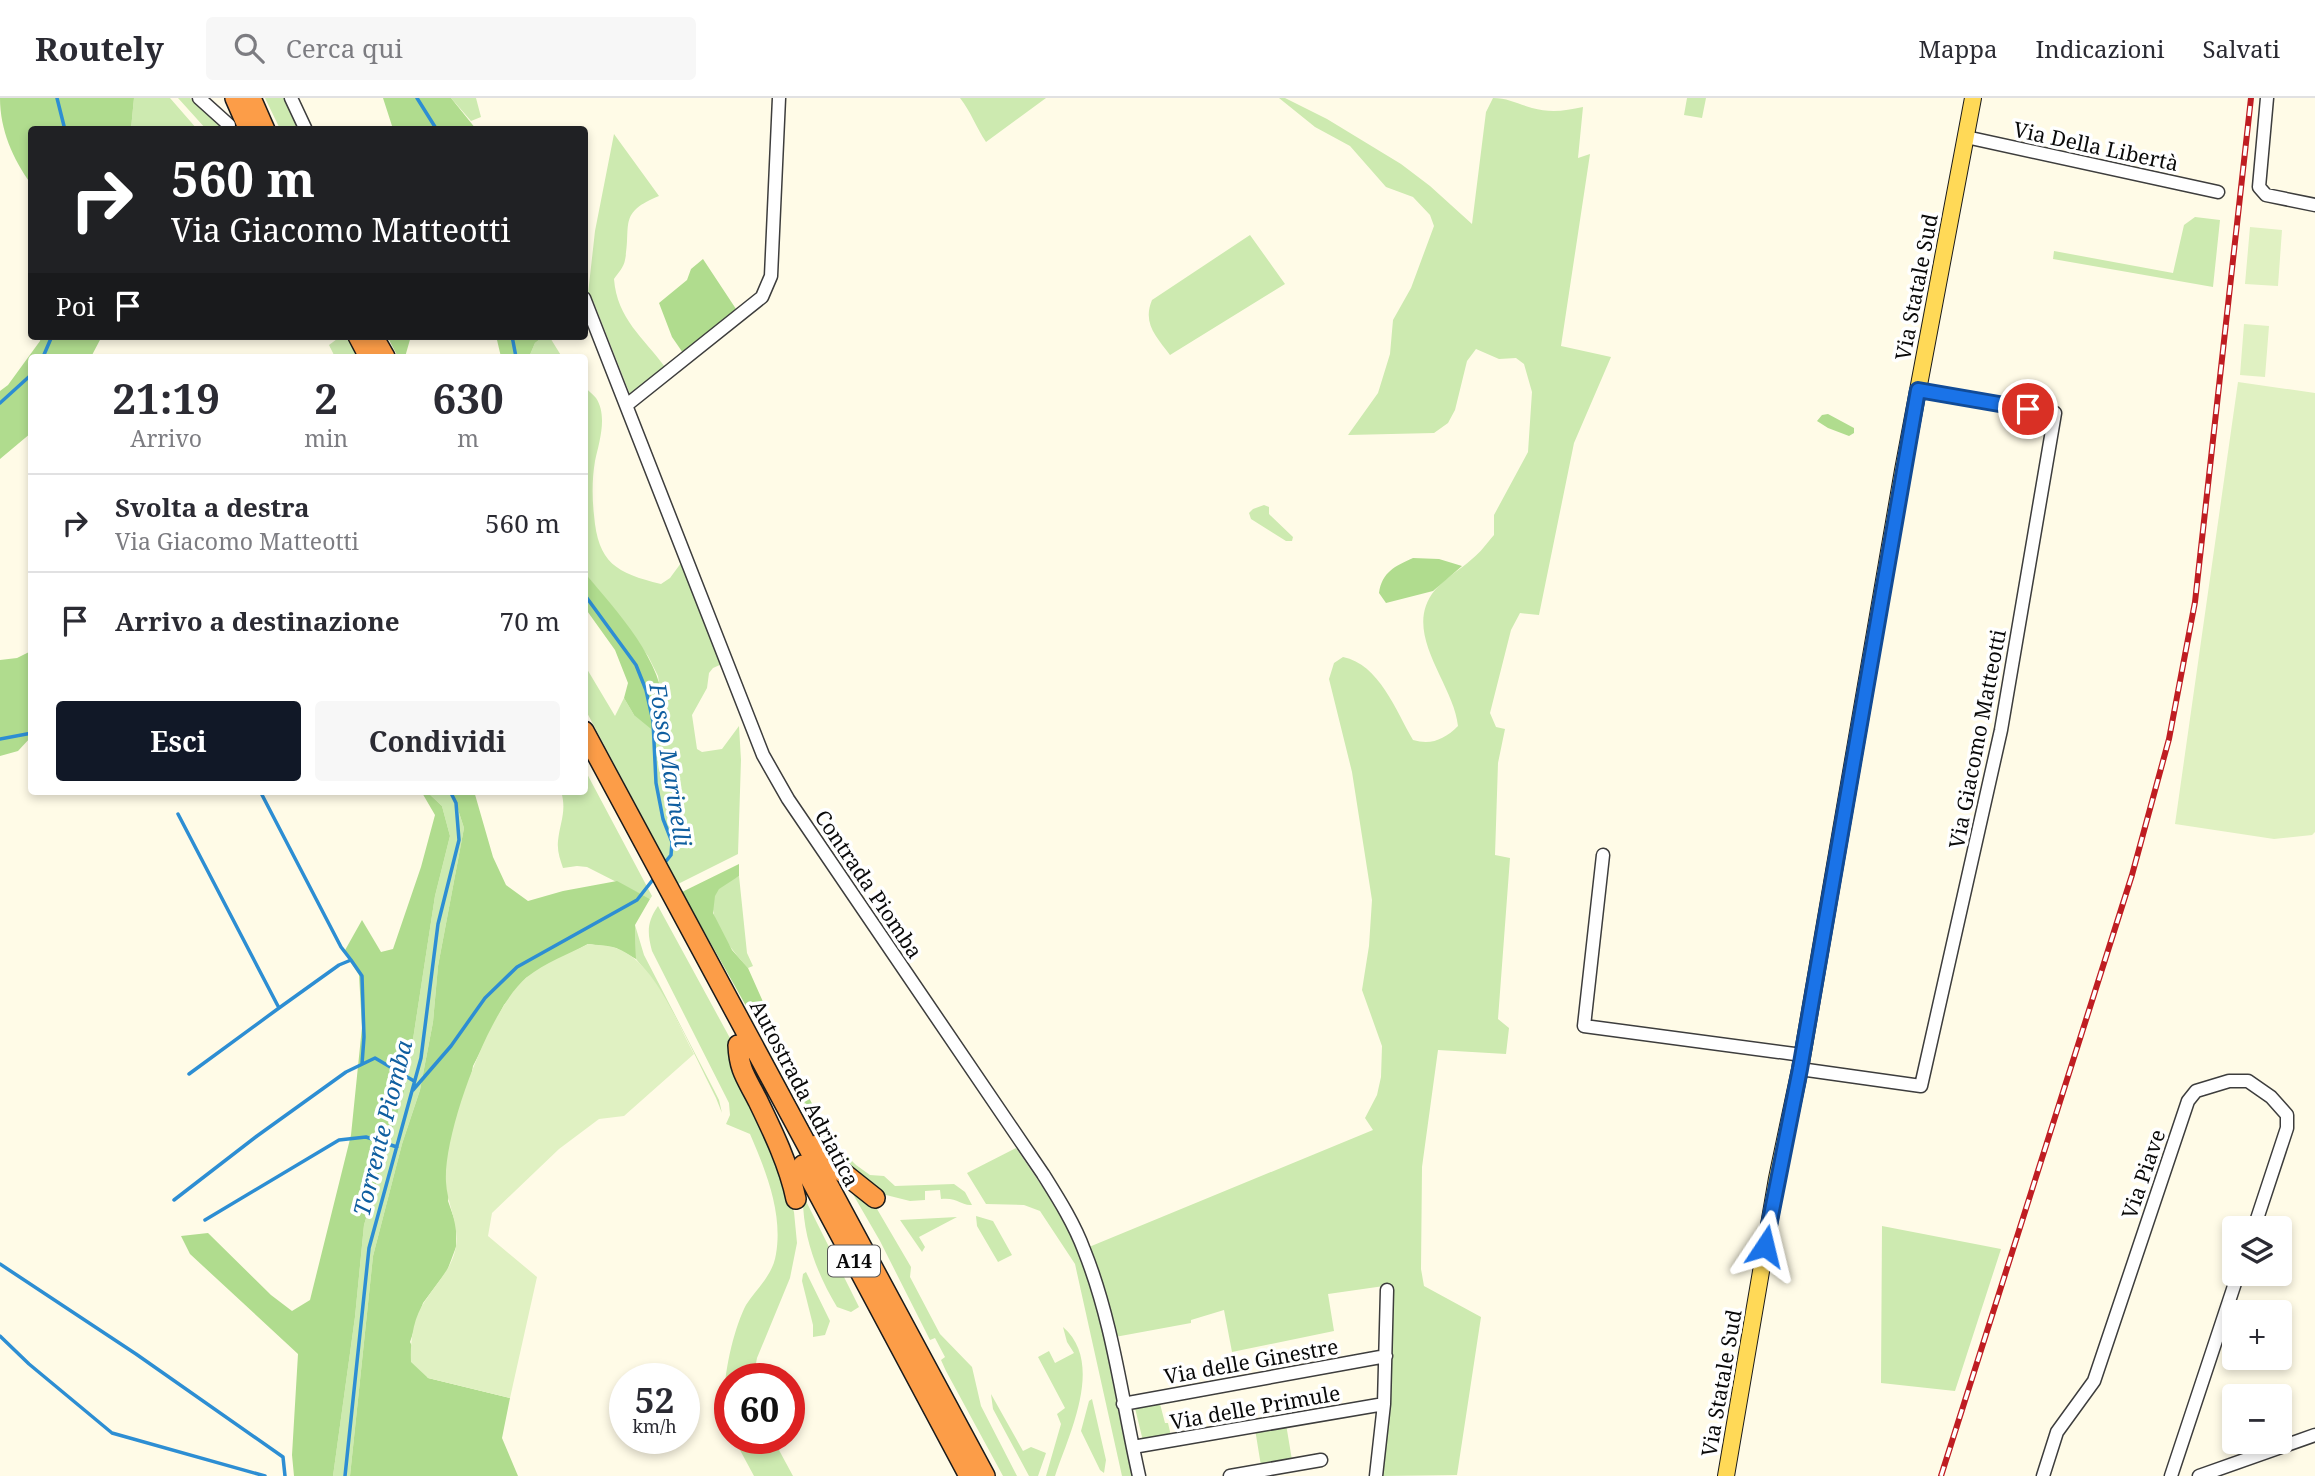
<!DOCTYPE html>
<html lang="it">
<head>
<meta charset="utf-8">
<style>
  body { margin:0; font-family:"Noto Serif",serif; background:#f7f7f7; color:#2b2b33; height:100vh; display:flex; flex-direction:column; font-size:26px; white-space:nowrap }
  * { box-sizing:border-box; margin:0 }
  p { font-size:23px; color:#7c7c81 }
  .icon { flex:none; width:38px; height:38px; fill:none; stroke:currentColor; stroke-width:2; stroke-linecap:round; stroke-linejoin:round }
  .map { position:relative; flex:1; overflow:hidden }
  .panel { position:absolute; left:28px; top:256px; width:560px; height:441px; display:flex; flex-direction:column; background:#fff; border-radius:7px; box-shadow:0 4px 10px #0003 }
  .panel>* { flex:none }
  .banner { position:absolute; left:28px; top:28px; width:560px; height:214px; border-radius:7px; box-shadow:0 4px 10px #0003; background:#202124; color:#fff; overflow:hidden }
  .buttons { position:absolute; left:2222px; top:1118px; display:grid; gap:14px }
  .buttons a { display:grid; place-items:center; width:70px; height:70px; border-radius:7px; background:#fff; box-shadow:0 4px 10px #0003; font-size:35px }
  .speed { position:absolute; left:609px; top:1265px; display:flex; gap:14px; font-size:35px; font-weight:700; text-align:center }
  .speed>* { display:grid; place-content:center; width:91px; height:91px; border-radius:50%; background:#fff; box-shadow:0 4px 10px #0003; line-height:1 }
  .speed small { font-size:18px; font-weight:400 }
  .speed .limit { border:10px solid #d22; background:#fff; color:#111 }
  .pin { position:absolute; display:grid; place-items:center; width:60px; height:60px; color:#fff; margin:-30px; border:4px solid #fff; border-radius:50%; box-shadow:0 2px 7px #0007 }
  .me { position:absolute; width:77px; margin:-38px; rotate:10deg; stroke-linejoin:round; filter:drop-shadow(0 0 5px #0008) }
  .turn { display:flex; align-items:center; gap:24px; height:147px; padding:0 28px; font-size:32px }
  .turn .icon { width:91px; height:91px; stroke-width:2.5 }
  .turn b { display:block; font-size:49px; line-height:60px }
  .then { display:flex; align-items:center; height:66px; padding:0 28px; background:#0003; gap:14px; font-size:26px }
  .eta { display:flex; justify-content:space-evenly; align-items:center; height:119px; text-align:center }
  .eta b { font-size:42px; font-weight:700; line-height:49px }
  .cta { display:flex; gap:14px; margin-top:auto; padding:14px 28px }
  .cta a { flex:1; height:80px; border-radius:7px; background:#111827; color:#fff; font-size:28px; font-weight:700; line-height:80px; text-align:center }
  .cta a+a { background:#f7f7f7; color:#2b2b33 }
  ul { padding:0; list-style:none }
  li { display:flex; align-items:center; gap:21px; height:98px; padding:0 28px; border-top:2px solid #e1e1e2 }
  li div { flex:1 }
  li b { display:block; font-size:26px }
  li em { font-style:normal }
  header { display:flex; align-items:center; gap:42px; box-sizing:border-box; height:98px; padding:0 35px; background:#fff; border-bottom:2px solid #e1e1e2 }
  header strong { font-size:33px }
  nav { display:flex; gap:38px; margin-inline-start:auto; font-size:24px }
  .search { width:490px; height:63px; background:#f7f7f7; display:flex; align-items:center; gap:18px; box-sizing:border-box; padding:0 24px; border-radius:7px; color:#7c7c81; font-size:26px }
  .map>svg:first-child { display:block }
  .green { fill:#cdeab0 }
  .forest { fill:#b0dc8e }
  .pitch { fill:#e0f1c2 }
  .lines { fill:none; stroke-linecap:round; stroke-linejoin:round }
  .stream { stroke:#2d8ed3; stroke-width:3.5 }
  .minor-casing { stroke:#3d3d3d; stroke-width:15 }
  .major-casing { stroke:#1b1b1b; stroke-width:18 }
  .highway-casing { stroke:#1b1b1b; stroke-width:22 }
  .minor { stroke:#fff; stroke-width:12 }
  .major { stroke:#ffd957; stroke-width:16 }
  .highway { stroke:#fc9d48; stroke-width:19 }
  .rail-casing { stroke:#bf1d22; stroke-width:6 }
  .rail { stroke:#fff; stroke-width:3.5; stroke-dasharray:10; stroke-linecap:butt }
  .route-casing { stroke:#114b97; stroke-width:18 }
  .route { stroke:#1a73e8; stroke-width:12 }
  .labels { text-anchor:middle; dominant-baseline:central; stroke-width:7; stroke-linejoin:round; paint-order:stroke }
  .shield { fill:#fff; stroke:#545454; stroke-width:2 }
  .shield-label { font-size:19px; font-weight:bold; fill:#0a0a0a }
  .street-label { font-size:21px; fill:#0a0a0a; stroke:#fff }
  .water-label { font-size:23px; font-style:italic; fill:#0f5ea0; stroke:#fff }
</style>
</head>
<body>
<header>
<strong>Routely</strong>
<div class="search"><svg class="icon" aria-label="search" viewBox="0 0 24 24"><circle cx="10" cy="10" r="6"/><path d="M15 15l6 6"/></svg>Cerca qui</div>
<nav><a>Mappa</a><a>Indicazioni</a><a>Salvati</a></nav>
</header>
<div class="map">
<svg width="2315" height="1378" viewBox="0 0 2315 1378">
  <rect width="100%" height="100%" fill="#fffbe7"/>
  <!-- green -->
  <path class="green" d="M134,0H170L197,31H131Z
    M178,0H190L227,31H206Z
    M265,0H284L300,31H280Z
    M451,0H476L481,19L471,23Z
    M960,0H1046L986,44C976,29 971,14 960,0Z
    M1279,0H1285L1327,21L1401,66L1430,88L1472,126L1486,14L1493,0C1508,0 1518,6 1532,10C1550,15 1565,13 1583,9L1578,60L1590,56L1561,248L1611,259L1574,345L1539,517L1520,515L1511,532L1490,615L1496,629L1505,631L1498,665L1495,757L1510,760L1498,921L1509,930L1506,956L1438,952L1422,1069L1421,1171L1424,1188L1481,1219L1457,1377L1382,1378L1389,1308L1391,1187L1328,1196L1334,1233L1232,1254L1224,1212L1191,1222V1225L1115,1239L1089,1149L1373,1032L1365,1020L1377,997L1381,979L1382,948L1362,892L1369,848L1372,802L1352,674L1329,581L1334,565L1343,559C1379,566 1396,613 1413,642C1431,647 1444,642 1458,628C1454,585 1400,534 1435,492C1446,479 1460,472 1472,461C1480,455 1487,445 1494,437V417L1528,354L1532,294L1524,266L1516,260L1499,261L1476,251L1467,263L1455,312L1448,325L1434,335L1348,337L1378,295L1390,256L1393,222L1411,190L1434,128L1430,117L1413,99L1386,89L1350,48L1315,29Z
    M1687,0H1706L1702,20L1684,17Z
    M614,36L659,98C617,115 632,127 625,162C624,169 618,175 614,181C617,221 644,240 665,269L631,299L594,205L588,196L595,133Z
    M2195,119L2220,122L2213,189L2053,161L2054,153L2173,175L2184,127Z
    M1250,137L1285,186L1170,257C1157,239 1142,226 1152,202Z
    M335,238H349L360,259H335L329,247L337,241Z
    M544,238H549L562,259H529L535,245Z
    M585,289C588,293 593,296 596,300C608,318 599,345 595,363C592,381 592,399 594,417C598,465 616,475 661,486L670,480L681,465L722,566L713,570L709,575L707,590L692,617L697,651L702,654L722,651L739,628L741,662L738,756L678,786L585,611L584,566L615,618L624,600L634,617L663,610L658,578L648,558L585,475Z
    M1264,407L1269,409V416L1293,439L1292,443H1286L1251,421L1249,415L1253,411Z
    M585,672L652,798L650,801L587,769L577,768L563,770C560,761 557,753 558,743C560,724 567,713 561,693H584Z
    M426,693H452L464,730L438,868L433,924L420,992L402,1046L373,1158L350,1378H333L355,1219L364,1127L406,987L435,798L450,738L442,708Z
    M739,778L747,855L753,868L748,870C732,852 698,813 720,789C725,784 733,781 739,778Z
    M658,808L737,953L794,1114L797,1145L790,1180L757,1260L753,1281H730V1332C715,1306 732,1233 746,1207C757,1190 773,1177 776,1156C783,1115 766,1073 750,1036L726,1026L730,1017L729,1005L652,853C647,834 647,824 658,808Z
    M635,827L644,857L714,992L719,1002L722,1015L716,1000C692,952 671,902 636,861Z
    M805,1013L817,1015L836,1047L856,1067L870,1077L884,1078L895,1088L954,1086L965,1094L972,1107C961,1108 958,1099 941,1101L940,1092L925,1093V1102L910,1103L878,1095L827,1052Z
    M1016,1050L1046,1094L1078,1148L1103,1234L1122,1331L1134,1378H1122L1075,1166L1040,1113L1024,1107L986,1106L967,1075Z
    M843,1079L870,1099L911,1169L910,1179L940,1236L972,1269L981,1308L1017,1378H1003L946,1273L941,1262L945,1259L935,1240L930,1242L880,1143Z
    M803,1097L859,1209L851,1214L837,1209C817,1176 802,1137 803,1097Z
    M976,1118L993,1123L1012,1157L998,1164L977,1128Z
    M957,1119L919,1139L925,1149L922,1154L900,1122Z
    M1882,1128L2001,1151L1955,1293L1881,1285Z
    M806,1174L830,1223L825,1237L813,1239V1227L802,1183L803,1176Z
    M1063,1229C1105,1265 1069,1336 1055,1378H1046L1061,1326L1057,1316L1065,1310L1038,1259L1049,1253L1055,1265L1074,1255L1067,1244Z
    M991,1296L1023,1353L1031,1349L1046,1355L1038,1378H1029L993,1311Z
    M1092,1301L1106,1362L1104,1375L1100,1372L1081,1333L1089,1303Z
    M1159,1302L1165,1325H1168L1171,1338L1143,1343L1134,1306Z
    M1286,1326L1292,1362L1261,1368L1255,1331Z
    M734,1341H773L793,1378H754Z"/>
  <!-- forest -->
  <path class="forest" d="M0,0H134L131,31L32,32L31,86C13,61 0,32 0,0Z
    M383,0H451L476,31H393Z
    M703,161L738,214L683,255L672,239L659,205L687,182L691,171Z
    M41,238H102L91,259H32L31,335L0,361V293L8,287L40,243Z
    M387,238H411L405,259H398Z
    M493,238H544L535,245L529,259H501L497,242Z
    M1828,316L1854,330V335L1849,338L1828,330L1817,323L1822,317Z
    M1413,460L1439,461L1462,468L1433,493L1386,505L1379,495C1382,474 1395,468 1413,460Z
    M585,475C620,518 673,571 663,631L656,635L634,617L624,600L628,585L615,552L585,510Z
    M31,553V639L18,653L0,658V562L17,560Z
    M421,693H426L442,708L450,738L435,798L406,987L364,1127L355,1219L333,1378H294L292,1357L298,1256L190,1156L181,1138L208,1135L271,1197L292,1213L310,1202L351,1037L362,929L359,877L344,854L362,822L381,854L393,851L421,769L435,717Z
    M452,693H474L493,759L506,787L528,803L563,793L617,783L650,801L635,827L636,861L616,850L588,846L526,880L504,907L473,968L448,1103L456,1126V1149L447,1173L423,1205L410,1244L428,1280L510,1300L502,1340L518,1378H350L373,1158L402,1046L420,992L433,924L438,868L464,730Z
    M739,766V778L719,791L715,798L713,815L732,852L748,870L788,960L817,1015L805,1013L682,794Z"/>
  <!-- pitch -->
  <path class="pitch" d="M2250,129L2282,132L2278,188L2245,186Z
    M2244,226L2269,228L2265,279L2240,277Z
    M2238,284L2315,295V734L2312,737L2274,741L2175,726Z
    M588,846C597,847 608,847 616,850C654,863 676,923 694,956L624,1018L599,1021L559,1051L492,1115L488,1138L537,1179L510,1300L428,1280L411,1264C410,1244 413,1220 425,1203C436,1185 453,1170 456,1148C459,1125 447,1106 446,1084C443,1036 489,910 527,879C545,865 568,856 588,846Z"/>
  <g class="lines">
    <!-- stream -->
    <path class="stream" d="M57,0L65,32
      M417,0L437,32
      M512,238L516,259
      M43,259L52,238
      M0,305L32,276
      M584,496L636,567L646,592L653,623L656,685L663,721L672,744L671,757L663,767
      M0,641L32,635
      M260,693L341,849L351,862
      M178,716L279,910L339,867L351,862L362,878L364,939L362,966
      M189,976L279,910
      M413,992L451,948L485,900L517,869L637,802L655,779
      M174,1102L257,1038L346,974L375,960L414,983
      M205,1122L339,1042L366,1039L397,1049
      M0,1166L136,1256L283,1359L285,1378
      M0,1238L29,1266L112,1335L265,1378
      M345,1378L369,1150L421,960L438,826L459,742L456,705L450,693"/>
    <!-- minor casing -->
    <g class="minor-casing">
      <path id="minor" d="M199,0L229,27
        M291,0L306,32
        M2267,0L2259,89L2266,97L2315,107
        M1966,39L2218,94
        M584,200L763,657L788,701L1043,1076C1058,1100 1074,1125 1084,1152C1113,1224 1122,1303 1139,1378
        M628,306L762,199L771,178L779,0
        M1603,757L1584,928L1802,957
        M1800,971L1921,988L2001,632L2055,315L1918,292
        M1123,1306L1386,1258
        M1133,1349L1384,1306
        M1230,1378L1321,1362
        M1376,1378L1384,1306L1387,1192
        M2043,1378L2057,1334L2094,1283L2188,1003L2196,993L2229,983H2248L2271,999L2287,1017V1030L2254,1130
        M2171,1378L2238,1176
        M2199,1378L2315,1337"/>
    </g>
    <!-- major casing -->
    <g class="major-casing">
      <path id="major" d="M1726,1378L1777,1080L1800,971L1903,372L1973,0"/>
    </g>
    <!-- highway casing -->
    <g class="highway-casing">
      <path id="highway" d="M235,0L249,32
        M251,0L265,32
        M358,238L369,259
        M373,238L385,259
        M584,633L985,1378
        M738,947C739,973 747,981 758,1003C773,1034 789,1067 796,1101
        M817,1047L836,1069L875,1100
        M803,1067L969,1378"/>
    </g>
    <!-- minor -->
    <use href="#minor" class="minor"/>
    <!-- major -->
    <use href="#major" class="major"/>
    <!-- highway -->
    <use href="#highway" class="highway"/>
    <!-- rail casing -->
    <g class="rail-casing">
      <path id="rail" d="M1941,1378L2132,777L2169,641L2195,504L2251,0"/>
    </g>
    <!-- rail -->
    <use href="#rail" class="rail"/>
  </g>
  <g class="lines">
    <!-- route casing -->
    <g class="route-casing">
      <path id="route" d="M1765,1148L1800,971L1918,292L2028,311"/>
    </g>
    <!-- route -->
    <use href="#route" class="route"/>
  </g>
  <g class="labels">
    <!-- shield labels -->
    <rect class="shield" x="828" y="1147.5" width="52" height="31" rx="5"/>
    <g class="shield-label">
      <text x="854" y="1163">A14</text>
    </g>
    <!-- street labels -->
    <g class="street-label">
      <text transform="translate(2096 48) rotate(12)">Via Della Libertà</text>
      <text transform="translate(1916 189) rotate(-79)">Via Statale Sud</text>
      <text transform="translate(1977 641) rotate(-79)">Via Giacomo Matteotti</text>
      <text transform="translate(869 786) rotate(56)">Contrada Piomba</text>
      <text transform="translate(805 995) rotate(62)">Autostrada Adriatica</text>
      <text transform="translate(2143 1076) rotate(-71)">Via Piave</text>
      <text transform="translate(1251 1263) rotate(-10)">Via delle Ginestre</text>
      <text transform="translate(1721 1285) rotate(-80)">Via Statale Sud</text>
      <text transform="translate(1255 1309) rotate(-10)">Via delle Primule</text>
    </g>
    <!-- water labels -->
    <g class="water-label">
      <text transform="translate(671 667) rotate(81)">Fosso Marinelli</text>
      <text transform="translate(382 1030) rotate(-76)">Torrente Piomba</text>
    </g>
  </g>
</svg>
<div class="buttons">
<a><svg class="icon" aria-label="layers" viewBox="0 0 24 24"><path d="M12 4l9 5-9 5-9-5zM3 14l9 5 9-5"/></svg></a>
<a>+</a>
<a>−</a>
</div>
<div class="speed"><div>52<small>km/h</small></div><div class="limit">60</div></div>
<div class="pin" style="left:2028px;top:311px;background:#d93025"><svg class="icon" aria-label="arrive" viewBox="0 0 24 24"><path d="M6 21V4h12l-3 4 3 4H6"/></svg></div>
<svg class="me" style="left:1765px;top:1148px" viewBox="-20 -20 40 40"><path d="M0-17L14 15 0 8-14 15z" fill="#1a73e8" stroke="#fff" stroke-width="4"/></svg>
<div class="banner">
<div class="turn"><svg class="icon" aria-label="right" viewBox="0 0 24 24"><path d="M7 20v-9h11M14 6l5 5-5 5"/></svg><div><b>560 m</b>Via Giacomo Matteotti</div></div>
<div class="then">Poi<svg class="icon" aria-label="arrive" viewBox="0 0 24 24"><path d="M6 21V4h12l-3 4 3 4H6"/></svg></div>
</div>
<section class="panel">
<div class="eta">
<div><b>21:19</b><p>Arrivo</p></div>
<div><b>2</b><p>min</p></div>
<div><b>630</b><p>m</p></div>
</div>
<ul>
<li><svg class="icon" aria-label="right" viewBox="0 0 24 24"><path d="M7 20v-9h11M14 6l5 5-5 5"/></svg><div><b>Svolta a destra</b><p>Via Giacomo Matteotti</p></div><em>560 m</em></li>
<li><svg class="icon" aria-label="arrive" viewBox="0 0 24 24"><path d="M6 21V4h12l-3 4 3 4H6"/></svg><div><b>Arrivo a destinazione</b></div><em>70 m</em></li>
</ul>
<div class="cta"><a>Esci</a><a>Condividi</a></div>
</section>
</div>
</body>
</html>
